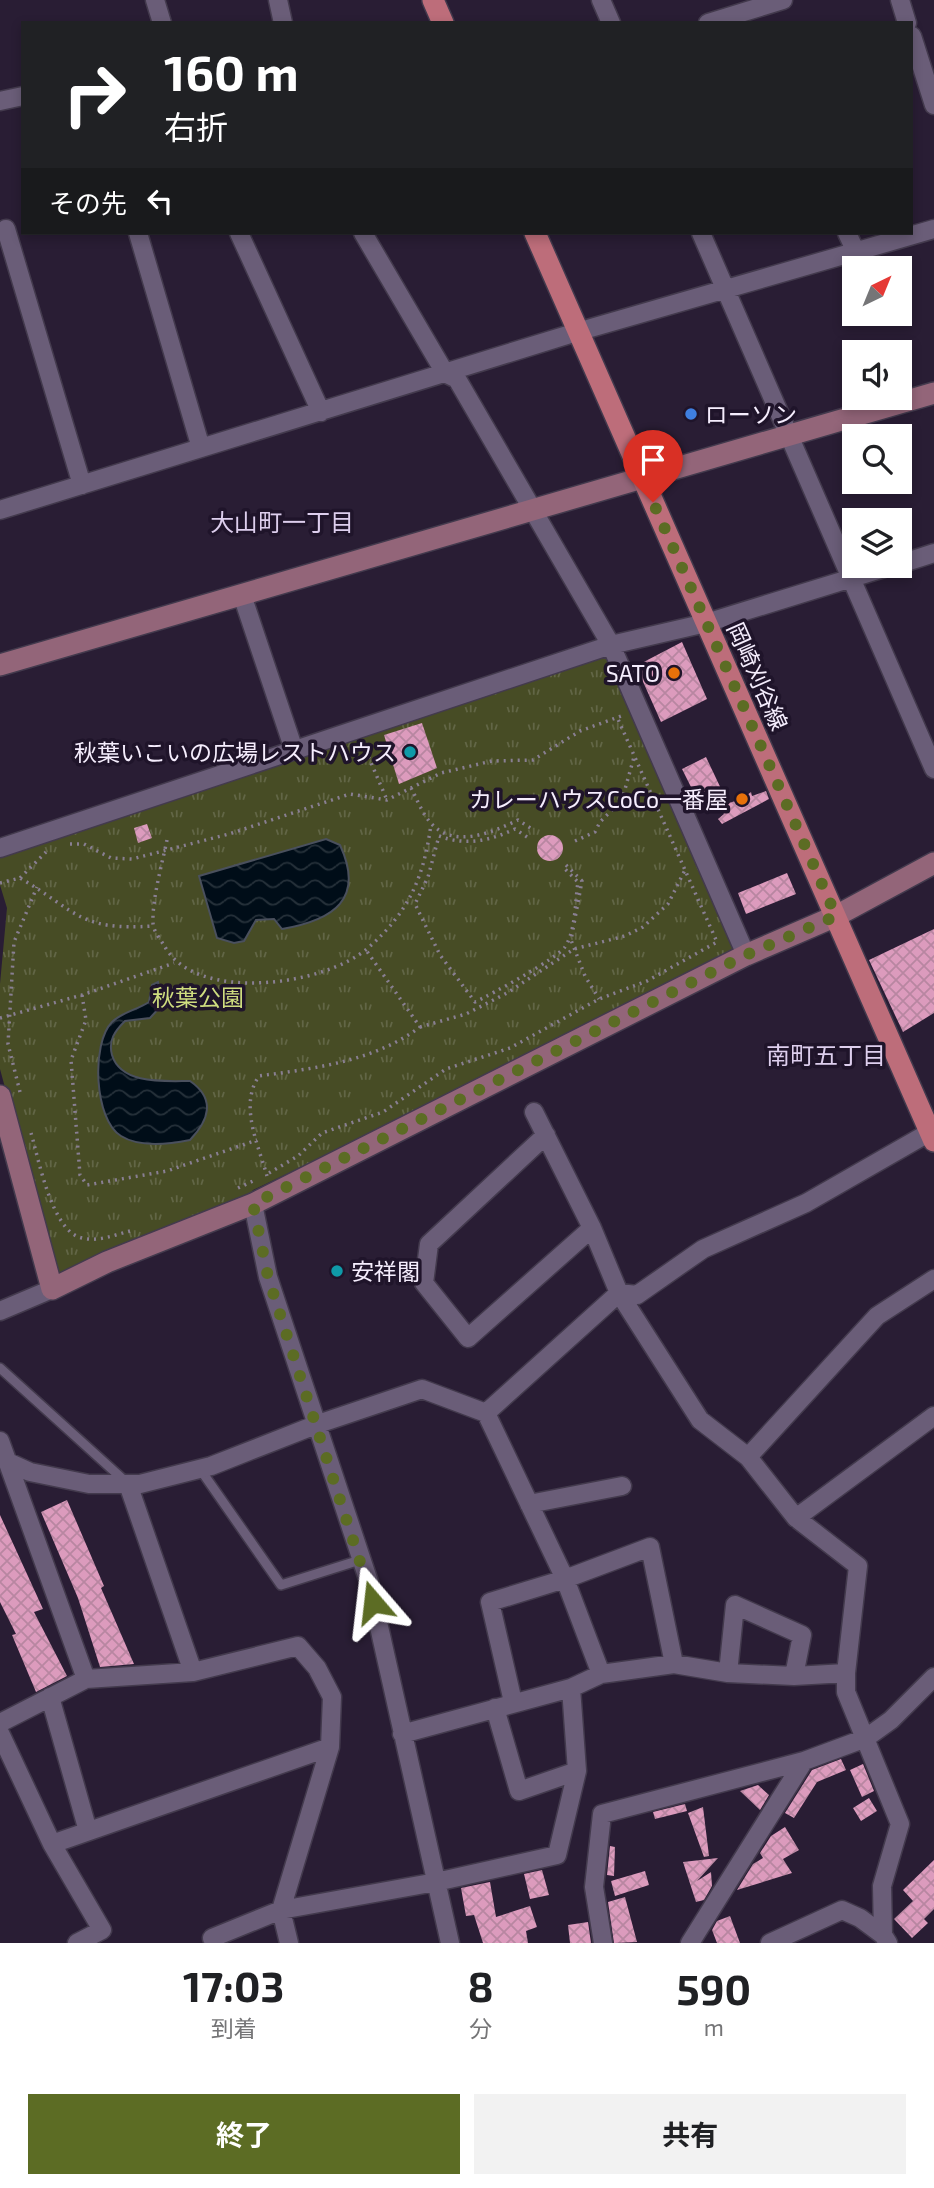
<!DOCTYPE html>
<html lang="ja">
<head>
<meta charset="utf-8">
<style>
  body { margin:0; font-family:"Exo 2","Noto Sans JP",sans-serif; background:#f2f2f2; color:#202124; height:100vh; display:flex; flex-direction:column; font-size:26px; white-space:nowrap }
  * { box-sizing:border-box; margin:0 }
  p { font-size:23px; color:#757577 }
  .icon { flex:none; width:38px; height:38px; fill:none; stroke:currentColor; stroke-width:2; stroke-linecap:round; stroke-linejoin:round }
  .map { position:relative; height:1943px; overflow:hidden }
  .panel { display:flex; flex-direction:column; background:#fff; flex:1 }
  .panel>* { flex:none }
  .banner { position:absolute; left:21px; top:21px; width:892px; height:214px; border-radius:0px; box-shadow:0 4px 10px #0003; background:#202124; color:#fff; overflow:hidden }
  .needle { width:46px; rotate:43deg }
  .buttons { position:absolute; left:842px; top:256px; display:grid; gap:14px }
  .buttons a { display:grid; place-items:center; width:70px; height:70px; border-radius:0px; background:#fff; box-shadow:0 4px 10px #0003; font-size:35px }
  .pin { position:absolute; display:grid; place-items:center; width:60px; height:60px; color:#fff; margin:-72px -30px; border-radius:50% 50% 50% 0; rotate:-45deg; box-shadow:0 0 7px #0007 }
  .pin .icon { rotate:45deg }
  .me { position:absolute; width:77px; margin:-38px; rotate:343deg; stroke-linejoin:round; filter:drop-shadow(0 0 5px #0008) }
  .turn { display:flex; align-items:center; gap:24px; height:147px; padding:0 28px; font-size:32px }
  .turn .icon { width:91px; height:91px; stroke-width:2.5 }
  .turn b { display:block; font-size:49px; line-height:60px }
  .then { display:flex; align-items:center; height:66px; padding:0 28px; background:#0003; gap:14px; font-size:26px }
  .eta { display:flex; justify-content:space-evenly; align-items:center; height:119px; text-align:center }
  .eta b { font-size:42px; font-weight:700; line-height:49px }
  .primary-button { display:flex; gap:14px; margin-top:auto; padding:14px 28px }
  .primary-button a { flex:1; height:80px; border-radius:0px; background:#5c6c24; color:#fff; font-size:28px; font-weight:700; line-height:80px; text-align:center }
  .primary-button a+a { background:#f2f2f2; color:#202124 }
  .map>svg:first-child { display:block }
  .park { fill:url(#park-tufts) }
  .water { fill:url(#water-waves); stroke:#4a505d; stroke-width:2 }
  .building { fill:url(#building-cross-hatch) }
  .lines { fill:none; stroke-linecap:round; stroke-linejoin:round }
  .lane-casing { stroke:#433a4d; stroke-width:12 }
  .street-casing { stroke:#433a4d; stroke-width:21 }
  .secondary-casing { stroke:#433a4d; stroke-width:24 }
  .primary-casing { stroke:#433a4d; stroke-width:24 }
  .path { stroke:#897f92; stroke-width:3.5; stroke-dasharray:2 5; stroke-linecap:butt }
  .lane { stroke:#6a5d78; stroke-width:9 }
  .street { stroke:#6a5d78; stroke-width:18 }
  .secondary { stroke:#936579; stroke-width:21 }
  .primary { stroke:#bd6d7a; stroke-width:21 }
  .route { stroke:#5c6c24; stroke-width:12; stroke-dasharray:0 21.6 }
  .shop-dot { fill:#3f7fe0; stroke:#1f142a; stroke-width:2.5 }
  .food-dot { fill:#e8710a; stroke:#1f142a; stroke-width:2.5 }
  .culture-dot { fill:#0f9aa8; stroke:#1f142a; stroke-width:2.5 }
  .labels { text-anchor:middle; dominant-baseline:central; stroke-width:7; stroke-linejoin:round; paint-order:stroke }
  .poi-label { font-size:23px; fill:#f5edfd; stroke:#1f142a; text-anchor:end }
  .street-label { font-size:23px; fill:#f5edfd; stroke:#1f142a }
  .park-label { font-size:23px; fill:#cfdd7f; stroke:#1f142a }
  .neighbourhood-label { font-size:24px; fill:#ddceed; stroke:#1f142a }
</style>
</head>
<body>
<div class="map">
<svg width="934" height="1943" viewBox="0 0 934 1943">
  <defs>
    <pattern id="park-tufts" width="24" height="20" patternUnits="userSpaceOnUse" patternTransform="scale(1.75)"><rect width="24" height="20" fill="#474c25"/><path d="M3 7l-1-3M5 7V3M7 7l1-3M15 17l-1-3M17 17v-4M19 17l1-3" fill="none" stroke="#626646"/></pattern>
    <pattern id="water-waves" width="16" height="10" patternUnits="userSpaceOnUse" patternTransform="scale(1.75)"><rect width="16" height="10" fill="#000d18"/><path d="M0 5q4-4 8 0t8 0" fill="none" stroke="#26313a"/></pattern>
    <pattern id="building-cross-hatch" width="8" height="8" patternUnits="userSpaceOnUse" patternTransform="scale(1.75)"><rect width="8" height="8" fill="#dc9bbd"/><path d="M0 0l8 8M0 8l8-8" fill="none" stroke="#b886a1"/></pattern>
  </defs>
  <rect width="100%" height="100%" fill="#291d34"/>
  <!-- park -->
  <path class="park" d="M601,656L609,660L736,950L446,1098L253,1190L246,1200L62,1274L55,1272L0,1069V984L7,908L0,885V855Z"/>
  <!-- water -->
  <path class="water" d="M326,839L340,845C365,899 334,920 282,929L274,919L256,920L244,941L234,943L217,938L199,876Z
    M158,982L162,1005L150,1018L125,1021C115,1031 108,1040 112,1055C121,1085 165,1081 190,1081C216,1099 209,1120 190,1140C170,1144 140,1148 121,1136C94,1120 91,1043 112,1022C122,1012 137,1010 149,1002L152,985Z"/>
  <!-- building -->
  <path class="building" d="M682,642L707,699L661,722L636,666Z
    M422,723L437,768L399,784L384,735Z
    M706,757L724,795L701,807L682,769Z
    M766,791L769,799L722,824L718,819L724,814L719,806L742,799L751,792L752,796Z
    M147,824L152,838L138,843L134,828Z
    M537 848a13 13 0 1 1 26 0a13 13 0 1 1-26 0Z
    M787,873L796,894L746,914L738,893Z
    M934,929V1013L903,1032L869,960Z
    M67,1500L104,1586L101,1588L134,1664L100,1667L78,1598L41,1512Z
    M0,1515L43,1609L34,1612L67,1676L36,1692L12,1635L16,1634L0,1602Z
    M841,1759L846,1770L817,1782L794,1818L785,1813L812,1770Z
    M863,1764L874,1791L862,1797L850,1770Z
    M758,1785L769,1795L760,1810L740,1791Z
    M869,1798L877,1811L861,1821L853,1808Z
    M685,1804L687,1811L655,1819L653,1812Z
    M703,1807L709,1856L704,1857L688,1813Z
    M785,1827L799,1850L783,1859L792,1873L737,1890L753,1864L763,1858L760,1853L771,1836Z
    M610,1846L615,1847L614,1876L607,1875Z
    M718,1858L697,1881L711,1872L712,1886L704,1900L696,1902L683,1862Z
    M934,1860V1909L924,1919L928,1923L912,1938L894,1919L913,1901L903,1890Z
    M542,1870L549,1895L530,1899L524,1874Z
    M645,1871L649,1885L615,1896L611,1881Z
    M490,1882L496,1917L530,1906L537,1927L526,1931L528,1943H483L474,1915L466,1916L461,1888Z
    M625,1897L637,1942L614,1943L608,1902Z
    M730,1916L740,1943H717L712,1930L717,1921Z
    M588,1922L591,1943H570L568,1925Z"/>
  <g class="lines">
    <!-- lane casing -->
    <g class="lane-casing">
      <path id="lane" d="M0,1368L126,1482
        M200,1469L281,1585L360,1560"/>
    </g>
    <!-- street casing -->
    <g class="street-casing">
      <path id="street" d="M155,0L162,23
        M278,0L283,23
        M601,0L611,23
        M900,0L907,23
        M708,23L783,0
        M912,36L934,105
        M0,101L23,96
        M6,229L82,485
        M138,233L201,448
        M239,233L321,412
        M363,233L445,373L457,379L611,645L746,955
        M701,233L934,769
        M847,233L856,252
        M0,510L577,332L934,229
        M900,564L934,553
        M242,595L294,750
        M0,848L611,645L706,623L894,565
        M534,1112L592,1228L619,1293L700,1420L748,1457L796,1518L858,1566L846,1673
        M546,1135L429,1244L424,1283L468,1338L592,1228
        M253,1204L268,1277L369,1582L450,1943
        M0,1311L52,1289
        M0,1441L86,1679L0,1723
        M748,1457L877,1316L934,1279
        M8,1462L30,1472L89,1484H140L211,1466L318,1424L422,1389L486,1413L619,1293L637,1295L703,1249L806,1203L930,1132
        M529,1504L622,1486
        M796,1518L934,1416
        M193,1672L298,1646L317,1668L332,1697L330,1747L281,1910L289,1943
        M728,1673L735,1605L802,1635L794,1676
        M601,1674L674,1664L728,1673L794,1676L846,1673V1692L900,1824L882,1886L883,1935L888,1943
        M86,1679L193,1672L128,1484
        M50,1697L88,1831
        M513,1702L490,1602L565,1579L650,1547L674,1664
        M495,1708L519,1791L577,1771
        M0,1733L52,1844L102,1930L77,1943
        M402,1734L571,1688L601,1674L565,1579L486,1413
        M52,1844L330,1747
        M212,1938L281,1910L436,1882L557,1855L577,1771L571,1688
        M603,1943L594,1887L602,1814L804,1761
        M690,1943L804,1761L866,1738L891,1720L934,1677
        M770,1943L842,1910L860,1918L883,1935"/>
    </g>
    <!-- secondary casing -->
    <g class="secondary-casing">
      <path id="secondary" d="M0,665L934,393
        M0,1096L52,1289L107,1262L253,1204L746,955L836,916L934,863"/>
    </g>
    <!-- primary casing -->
    <g class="primary-casing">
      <path id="primary" d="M433,0L443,23
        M535,233L934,1141"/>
    </g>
    <!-- path -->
    <path class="path" d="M363,744L387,800
      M411,788C417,799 422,813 430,822C453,850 493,832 518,820L532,829
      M527,837L515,829C489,841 466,846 439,836L428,877L415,904L440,955L475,1002C492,994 556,959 565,947C576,930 575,901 578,882L564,868
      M167,840C162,864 152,900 153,923C153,931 161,940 165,947C197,1003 324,986 368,948C409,912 424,877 431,824
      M575,841L595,832L600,822L622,800L634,757
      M70,844H84L111,858L132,859L229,834L350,794L387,800L441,773L492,761L533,760L580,731L624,715
      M566,865L582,881L571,940L585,976L599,999
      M20,878L46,852
      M0,883L20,878C78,912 79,931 153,926
      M82,995L86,1020L71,1060L80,1175L87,1185L167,1171L257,1140
      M0,1018L82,995L174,963
      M420,1027L466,1014L507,993L574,949L625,936L643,927L668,904L685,870
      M20,1092L8,1044L14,942L37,887
      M31,1133C39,1160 52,1232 82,1238C98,1242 114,1235 130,1231
      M269,1173L298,1156L322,1133L383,1112L446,1069L510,1048L599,999L647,981L717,942L617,717
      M267,1176C258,1144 239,1105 259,1076C315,1068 373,1062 420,1027L366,950
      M238,1188L253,1181"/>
    <!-- lane -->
    <use href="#lane" class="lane"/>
    <!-- street -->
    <use href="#street" class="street"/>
    <!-- secondary -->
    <use href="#secondary" class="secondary"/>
    <!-- primary -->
    <use href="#primary" class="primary"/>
  </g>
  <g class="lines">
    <!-- route -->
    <path class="route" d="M373,1602L268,1277L253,1204L746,955L836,916L653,502"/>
  </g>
  <!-- markers -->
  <circle class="shop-dot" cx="691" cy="414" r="7"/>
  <g class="food-dot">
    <circle cx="674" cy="673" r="7"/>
    <circle cx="742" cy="799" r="7"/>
  </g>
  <g class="culture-dot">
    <circle cx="410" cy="752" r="7"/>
    <circle cx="337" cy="1271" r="7"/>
  </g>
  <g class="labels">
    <!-- poi labels -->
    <g class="poi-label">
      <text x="705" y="414" text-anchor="start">ローソン</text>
      <text x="660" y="673">SATO</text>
      <text x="396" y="752">秋葉いこいの広場レストハウス</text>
      <text x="728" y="799">カレーハウスCoCo一番屋</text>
      <text x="351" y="1271" text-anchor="start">安祥閣</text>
    </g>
    <!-- street labels -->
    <g class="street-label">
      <text transform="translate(758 676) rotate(66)">岡崎刈谷線</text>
    </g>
    <!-- park labels -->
    <g class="park-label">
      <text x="198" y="997">秋葉公園</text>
    </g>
    <!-- neighbourhood labels -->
    <g class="neighbourhood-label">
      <text x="282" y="521">大山町一丁目</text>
      <text x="826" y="1054">南町五丁目</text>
    </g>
  </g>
</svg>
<div class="buttons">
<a><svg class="needle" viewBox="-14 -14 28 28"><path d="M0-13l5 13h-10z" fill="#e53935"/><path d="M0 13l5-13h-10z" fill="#757577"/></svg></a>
<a><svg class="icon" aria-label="sound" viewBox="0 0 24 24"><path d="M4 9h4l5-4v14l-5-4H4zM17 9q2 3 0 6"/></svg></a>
<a><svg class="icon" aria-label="search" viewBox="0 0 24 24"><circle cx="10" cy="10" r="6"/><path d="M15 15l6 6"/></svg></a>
<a><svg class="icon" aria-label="layers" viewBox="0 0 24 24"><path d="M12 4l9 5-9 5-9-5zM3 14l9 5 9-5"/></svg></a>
</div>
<div class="pin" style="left:653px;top:502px;background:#d93025"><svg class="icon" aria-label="arrive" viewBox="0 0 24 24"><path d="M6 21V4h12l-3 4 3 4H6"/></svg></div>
<svg class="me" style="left:373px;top:1602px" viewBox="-20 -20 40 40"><path d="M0-17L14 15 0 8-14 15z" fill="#5c6c24" stroke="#fff" stroke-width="4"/></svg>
<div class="banner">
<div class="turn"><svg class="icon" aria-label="right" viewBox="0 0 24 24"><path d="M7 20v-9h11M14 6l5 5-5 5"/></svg><div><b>160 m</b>右折</div></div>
<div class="then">その先<svg class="icon" aria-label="left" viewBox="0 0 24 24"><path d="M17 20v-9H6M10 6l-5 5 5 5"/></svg></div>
</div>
</div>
<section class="panel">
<div class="eta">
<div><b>17:03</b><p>到着</p></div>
<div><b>8</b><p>分</p></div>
<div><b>590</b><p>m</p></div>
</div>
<div class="primary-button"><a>終了</a><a>共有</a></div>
</section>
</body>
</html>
